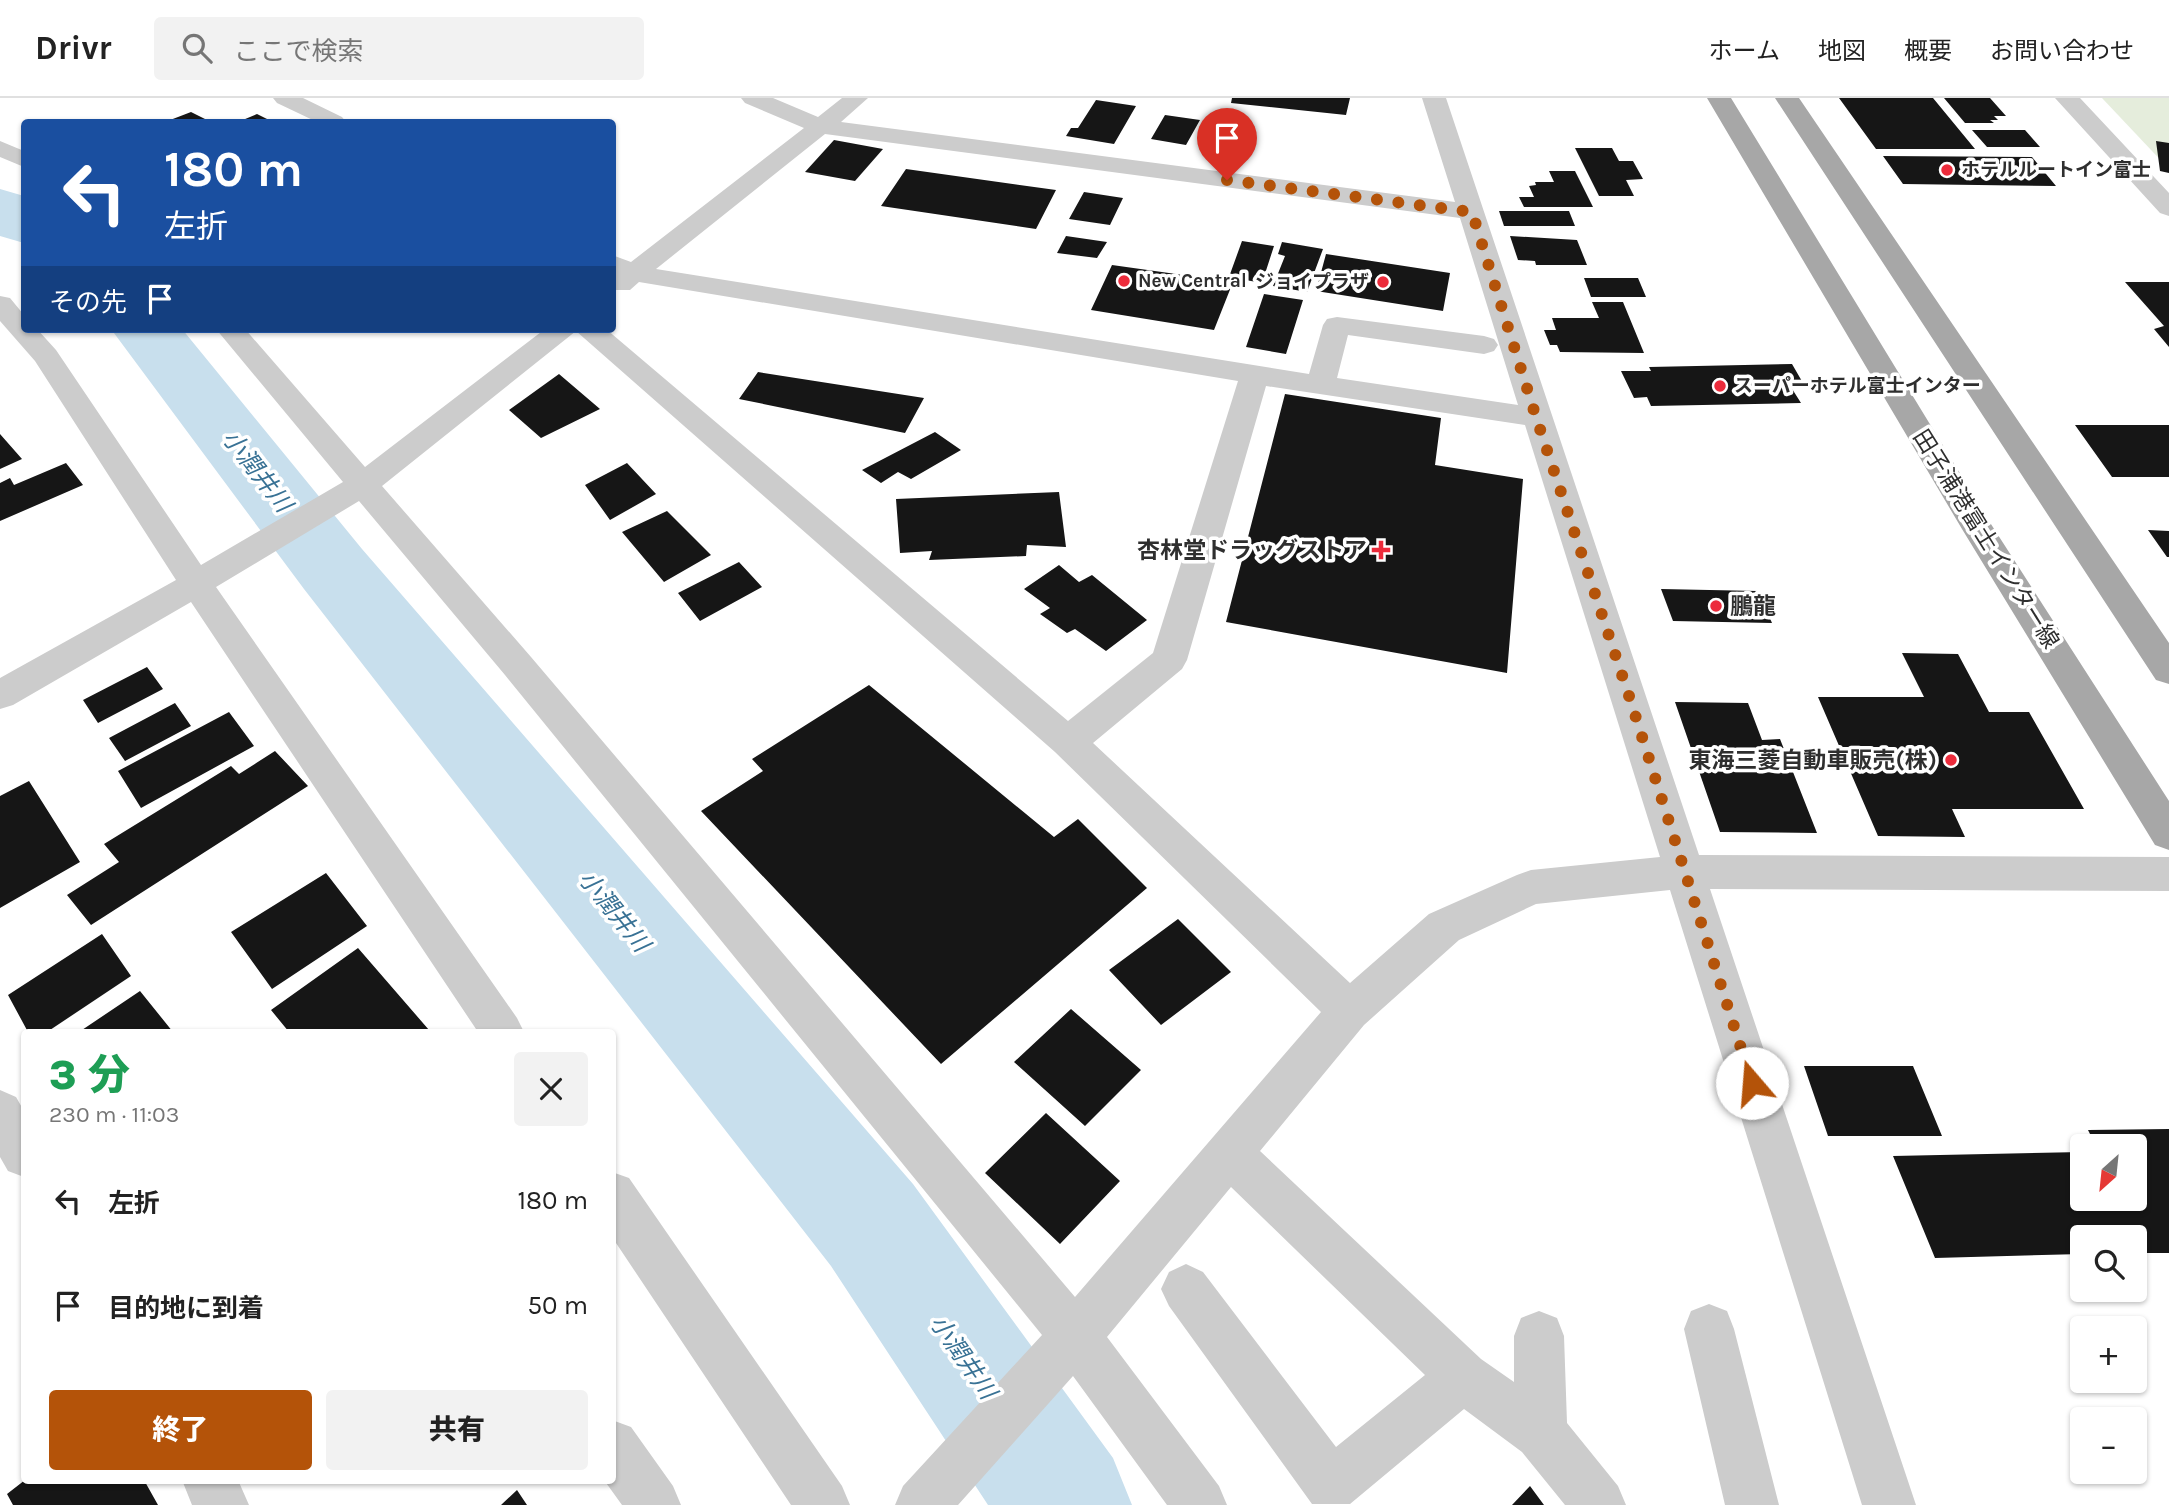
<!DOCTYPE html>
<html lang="ja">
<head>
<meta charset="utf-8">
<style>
  body { margin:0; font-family:Karla,"Noto Sans JP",sans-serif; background:#f2f2f2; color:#222; height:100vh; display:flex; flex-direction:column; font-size:26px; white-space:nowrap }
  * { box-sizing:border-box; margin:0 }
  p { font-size:23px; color:#767676 }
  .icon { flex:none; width:38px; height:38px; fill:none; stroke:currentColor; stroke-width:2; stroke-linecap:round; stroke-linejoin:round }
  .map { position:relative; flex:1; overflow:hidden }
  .details { position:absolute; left:21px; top:931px; width:595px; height:455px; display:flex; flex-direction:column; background:#fff; border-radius:7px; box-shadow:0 2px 5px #0004 }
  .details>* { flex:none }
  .guide { position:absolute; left:21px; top:21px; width:595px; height:214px; border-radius:7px; box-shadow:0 2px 5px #0004; background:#1a4fa0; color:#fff; overflow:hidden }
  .needle { width:46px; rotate:207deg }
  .controls { position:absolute; left:2070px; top:1036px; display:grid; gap:14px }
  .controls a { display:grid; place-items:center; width:77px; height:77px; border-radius:7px; background:#fff; box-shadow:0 2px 5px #0004; font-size:35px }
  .pin { position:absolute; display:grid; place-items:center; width:60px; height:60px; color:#fff; margin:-72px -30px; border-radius:50% 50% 50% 0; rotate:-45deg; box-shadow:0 0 7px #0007 }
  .pin .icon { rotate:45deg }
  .me { position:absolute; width:77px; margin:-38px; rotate:342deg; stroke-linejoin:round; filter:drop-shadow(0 0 5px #0008) }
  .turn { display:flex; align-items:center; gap:24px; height:147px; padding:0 28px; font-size:32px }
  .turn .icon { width:91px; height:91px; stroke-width:2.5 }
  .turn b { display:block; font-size:49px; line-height:60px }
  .then { display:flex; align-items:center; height:66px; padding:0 28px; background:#0003; gap:14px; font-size:26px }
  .round { display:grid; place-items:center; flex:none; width:74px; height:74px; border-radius:7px; background:#f2f2f2 }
  .overview { display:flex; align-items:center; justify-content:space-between; height:119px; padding:0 28px }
  h1 { font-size:42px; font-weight:800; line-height:52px; color:#1e9e55 }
  .primary-button { display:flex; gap:14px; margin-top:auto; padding:14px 28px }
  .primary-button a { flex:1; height:80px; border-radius:7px; background:#b45309; color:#fff; font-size:28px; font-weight:800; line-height:80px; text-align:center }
  .primary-button a+a { background:#f2f2f2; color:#222 }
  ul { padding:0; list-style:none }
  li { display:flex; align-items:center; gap:21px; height:105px; padding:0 28px }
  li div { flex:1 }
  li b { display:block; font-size:26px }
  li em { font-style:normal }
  header { display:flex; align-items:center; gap:42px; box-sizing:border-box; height:98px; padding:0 35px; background:#fff; border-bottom:2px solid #e0e0e0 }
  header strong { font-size:33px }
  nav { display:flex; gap:38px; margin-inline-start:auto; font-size:24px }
  .search { width:490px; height:63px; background:#f2f2f2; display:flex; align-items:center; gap:18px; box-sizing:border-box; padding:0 24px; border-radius:7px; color:#767676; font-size:26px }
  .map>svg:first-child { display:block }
  .green { fill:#e5eddc }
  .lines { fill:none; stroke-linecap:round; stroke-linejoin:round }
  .river { fill:#c8dfed; fill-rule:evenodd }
  .building { fill:#161616 }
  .minor { fill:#ccc; fill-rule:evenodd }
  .major { fill:#a7a7a7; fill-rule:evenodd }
  .route { stroke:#b45309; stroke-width:12; stroke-dasharray:0 21.6 }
  .poi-dot { fill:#ec2b3b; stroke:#fff; stroke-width:2.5 }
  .labels { text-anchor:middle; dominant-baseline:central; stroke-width:7; stroke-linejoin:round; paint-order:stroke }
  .far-poi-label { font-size:19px; font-weight:bold; fill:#2f2f2f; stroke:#fff; text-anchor:start }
  .street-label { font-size:23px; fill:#2f2f2f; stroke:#fff }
  .poi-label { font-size:23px; font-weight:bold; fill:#2f2f2f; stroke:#fff; text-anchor:end }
  .water-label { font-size:24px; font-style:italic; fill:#397295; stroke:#fff }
</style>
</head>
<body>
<header>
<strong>Drivr</strong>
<div class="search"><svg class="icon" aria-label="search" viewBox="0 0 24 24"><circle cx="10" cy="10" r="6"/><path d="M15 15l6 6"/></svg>ここで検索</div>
<nav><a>ホーム</a><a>地図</a><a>概要</a><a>お問い合わせ</a></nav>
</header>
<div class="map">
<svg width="2169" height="1407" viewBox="0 0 2169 1407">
  <rect width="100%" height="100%" fill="#fff"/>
  <!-- green -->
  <path class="green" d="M2102,0H2169V71Z"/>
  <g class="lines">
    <!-- river -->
    <path class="river" d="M0,91L24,98V145L0,138Z
      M111,231H182L362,451L913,1086L1113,1360L1132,1407H988L831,1168L304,491Z"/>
  </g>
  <!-- building -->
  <path class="building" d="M1232,0H1350L1346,17L1231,5Z
    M1839,0H1933L1975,51H1876Z
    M1944,0H1990L2006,18H1994L1998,22H1990L1994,25H1965Z
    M1096,2L1136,8L1114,46L1066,38L1071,30H1078Z
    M191,14L211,24H165Z
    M257,16L273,24H238Z
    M1165,17L1200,22L1186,47L1151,41Z
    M1972,32H2025L2040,49H1987Z
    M834,42L883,51L855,83L805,74Z
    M2156,43L2169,45V75L2160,73Z
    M1575,50H1612L1619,63H1633L1643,81L1626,82L1634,98H1599Z
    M1883,58L2032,59L2056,88L1903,86Z
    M906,71L1056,92L1036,131L881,108Z
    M1549,73H1575L1593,109H1524L1519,99H1534L1529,88L1536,87L1535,84H1554Z
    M1084,94L1123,100L1110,127L1069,121Z
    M1499,113H1569L1575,128H1504Z
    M1066,138L1107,144L1097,160L1057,155Z
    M1510,138L1577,142L1587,167H1536L1535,163L1518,162Z
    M1242,143L1274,148L1262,185L1229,179Z
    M1282,144L1323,151L1307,194L1273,188L1285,158L1278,156Z
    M1326,156L1450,175L1443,213L1316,193Z
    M1112,167L1233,184L1214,232L1091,212Z
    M1584,180H1638L1646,199H1591Z
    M2125,184H2169V249L2154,231L2164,228Z
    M1264,196L1303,202L1286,256L1246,249Z
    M1592,204H1623L1644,255L1560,254L1557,247H1550L1544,232H1556L1552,220H1599Z
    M1792,266L1803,285L1789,286L1801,305L1651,308L1647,299L1634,300L1621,273H1651L1649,269Z
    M758,274L924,300L905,335L739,301Z
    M559,276L600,311L541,340L509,312Z
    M1285,296L1441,320L1435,367L1523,381L1507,575L1226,524Z
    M2075,327H2169V379H2112Z
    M935,334L961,352L911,381L898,374L881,385L862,372Z
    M0,336L22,361L0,371Z
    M66,365L83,387L0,423V385L10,380L14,387Z
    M627,365L656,396L610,422L585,387Z
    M1059,394L1066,449L1027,447L1026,458L929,462L932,453L900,455L896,401Z
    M667,413L711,457L664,484L622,434Z
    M2148,432L2169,433V459H2167Z
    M739,464L762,489L700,523L678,495Z
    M1059,467L1079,484L1092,477L1147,522L1106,553L1075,531L1067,535L1040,516L1050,510L1024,491Z
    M1661,491L1758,493L1772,525L1673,523Z
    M1902,555L1958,556L1989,614H2029L2084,711H1952L1965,739L1878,738L1818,599H1924Z
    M147,569L163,591L98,625L83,602Z
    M869,587L1054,739L1078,721L1147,790L941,966L701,713L763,673L752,661Z
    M1675,604L1748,605L1762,642L1780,641L1817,735L1720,734Z
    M175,605L191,628L125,663L109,640Z
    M229,614L254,648L141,710L118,673Z
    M275,653L308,688L91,827L67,797L119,764L104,746L231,668L239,676Z
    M29,683L80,764L0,810V698Z
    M326,775L367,828L272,891L231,834Z
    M1178,821L1231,874L1161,927L1109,872Z
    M102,836L131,878L47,934H28L8,897Z
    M358,850L429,932L426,934H289L271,912Z
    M140,893L173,934H79Z
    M1071,911L1141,972L1085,1028L1014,964Z
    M1804,968H1913L1942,1038H1828Z
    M1046,1015L1120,1083L1060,1146L985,1075Z
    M2169,1031V1155H2135V1139H2082V1156L1935,1160L1893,1058L2082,1054V1101H2135V1048H2096L2088,1032Z
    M25,1382H144L158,1407H13L7,1396Z
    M1530,1388L1544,1407H1512Z
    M517,1392L527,1407H501Z"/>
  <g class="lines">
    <!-- minor -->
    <path class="minor" d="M273,0H303L342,19L346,24H317L277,5Z
      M741,0H773L818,19L842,0H868L841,24L1455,104L1422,0H1446L1699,757L2169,759V793L1710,791L1916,1407H1862L1670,792L1536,806L1459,842L1364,927L1260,1053L1481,1261L1514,1284V1238L1521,1220L1539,1213L1557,1220L1564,1238L1567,1325L1618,1388L1626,1407H1565L1522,1354L1464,1311L1350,1406H1312L1169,1208L1161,1191L1169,1174L1186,1166L1203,1174L1336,1349L1425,1277L1231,1089L1107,1239L1219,1388L1227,1407H1167L1073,1278L958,1407H895L903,1388L1042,1237L505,577L359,403L216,489L517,920L524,934H478L191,504L13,607L0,611V580L176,482L35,263L0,223V198L10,200L24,217V231H37L56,252L201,467L343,384L216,231H245L365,369L545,231H606L1068,623L1153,555L1238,283L639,184L630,192H612V179L615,177L612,175V157L631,164L804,30L745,5ZM825,36L1460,120L1518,307L1337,280L1348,237L1484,256L1494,253L1498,247L1494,241L1484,238L1337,219L1327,221L1323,227L1309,276L656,171ZM576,233L1055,654L1321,914L1075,1199L531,559L382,388ZM1266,288L1525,327L1660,759L1531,772L1517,777L1429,816L1350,885L1093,645L1182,571L1187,562Z
      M2055,0H2080L2169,95V118L2160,115Z
      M0,43L24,53V69L0,59Z
      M0,992L16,999L24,1013V1079L8,1073L0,1059Z
      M612,1074L629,1080L842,1388L850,1407H791L612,1139Z
      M1709,1206L1727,1213L1734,1231L1779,1407H1725L1684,1231L1691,1213Z
      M612,1322L631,1329L673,1388L681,1407H622L604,1382H612Z
      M182,1382H238L249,1407H192Z"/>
    <!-- major -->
    <path class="major" d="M1707,0H1731L1989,423L2169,703V752L2155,747L1962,431Z
      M1775,0H1799L2169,545V586L2156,582Z"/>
  </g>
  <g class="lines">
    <!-- route -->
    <path class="route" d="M1227,82L1472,114L1536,319L1631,604L1752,985"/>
  </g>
  <!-- markers -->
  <g class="poi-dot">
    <circle cx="1947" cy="72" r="7"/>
    <circle cx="1124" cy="183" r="7"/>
    <circle cx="1383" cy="184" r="7"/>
    <circle cx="1720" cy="288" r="7"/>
    <path d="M1377.5 441.5h7v7h7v7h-7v7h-7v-7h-7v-7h7z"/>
    <circle cx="1716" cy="508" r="7"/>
    <circle cx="1951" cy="662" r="7"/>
  </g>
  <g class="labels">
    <!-- far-poi labels -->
    <g class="far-poi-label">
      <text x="1961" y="72">ホテルルートイン富士</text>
      <text x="1138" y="183">New Central</text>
      <text x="1369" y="184" text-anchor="end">ジョイプラザ</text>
      <text x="1734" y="288">スーパーホテル富士インター</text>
    </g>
    <!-- street labels -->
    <g class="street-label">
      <text transform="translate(1986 441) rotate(58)">田子浦港富士インター線</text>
    </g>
    <!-- poi labels -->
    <g class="poi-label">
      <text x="1367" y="452">杏林堂ドラッグストア</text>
      <text x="1730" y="508" text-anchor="start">鵬龍</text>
      <text x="1937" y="662">東海三菱自動車販売(株)</text>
    </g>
    <!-- water labels -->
    <g class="water-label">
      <text transform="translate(257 373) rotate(52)">小潤井川</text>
      <text transform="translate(614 813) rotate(51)">小潤井川</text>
      <text transform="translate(963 1259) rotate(55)">小潤井川</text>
    </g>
  </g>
</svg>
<div class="controls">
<a><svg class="needle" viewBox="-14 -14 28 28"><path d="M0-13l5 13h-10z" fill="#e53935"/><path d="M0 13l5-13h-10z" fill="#767676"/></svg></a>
<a><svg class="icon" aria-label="search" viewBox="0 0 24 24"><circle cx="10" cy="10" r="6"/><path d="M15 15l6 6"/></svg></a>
<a>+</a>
<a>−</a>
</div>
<div class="pin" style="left:1227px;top:82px;background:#d93025"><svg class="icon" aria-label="arrive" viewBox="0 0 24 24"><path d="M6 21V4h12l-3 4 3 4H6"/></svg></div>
<svg class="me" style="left:1752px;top:985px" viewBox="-20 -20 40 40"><circle r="19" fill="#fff"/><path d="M0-13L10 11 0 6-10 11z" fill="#b45309"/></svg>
<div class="guide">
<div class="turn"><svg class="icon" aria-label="left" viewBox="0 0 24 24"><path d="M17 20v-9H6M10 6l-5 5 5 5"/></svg><div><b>180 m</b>左折</div></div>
<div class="then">その先<svg class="icon" aria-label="arrive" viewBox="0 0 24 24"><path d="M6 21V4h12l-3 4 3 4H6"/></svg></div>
</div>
<section class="details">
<div class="overview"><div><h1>3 分</h1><p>230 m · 11:03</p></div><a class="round"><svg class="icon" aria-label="close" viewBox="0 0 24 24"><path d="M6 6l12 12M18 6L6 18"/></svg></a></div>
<ul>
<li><svg class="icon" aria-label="left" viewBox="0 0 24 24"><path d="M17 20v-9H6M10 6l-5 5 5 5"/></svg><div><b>左折</b></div><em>180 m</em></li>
<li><svg class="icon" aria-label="arrive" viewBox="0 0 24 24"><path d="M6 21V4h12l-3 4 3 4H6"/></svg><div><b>目的地に到着</b></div><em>50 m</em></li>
</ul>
<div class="primary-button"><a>終了</a><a>共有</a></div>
</section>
</div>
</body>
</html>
